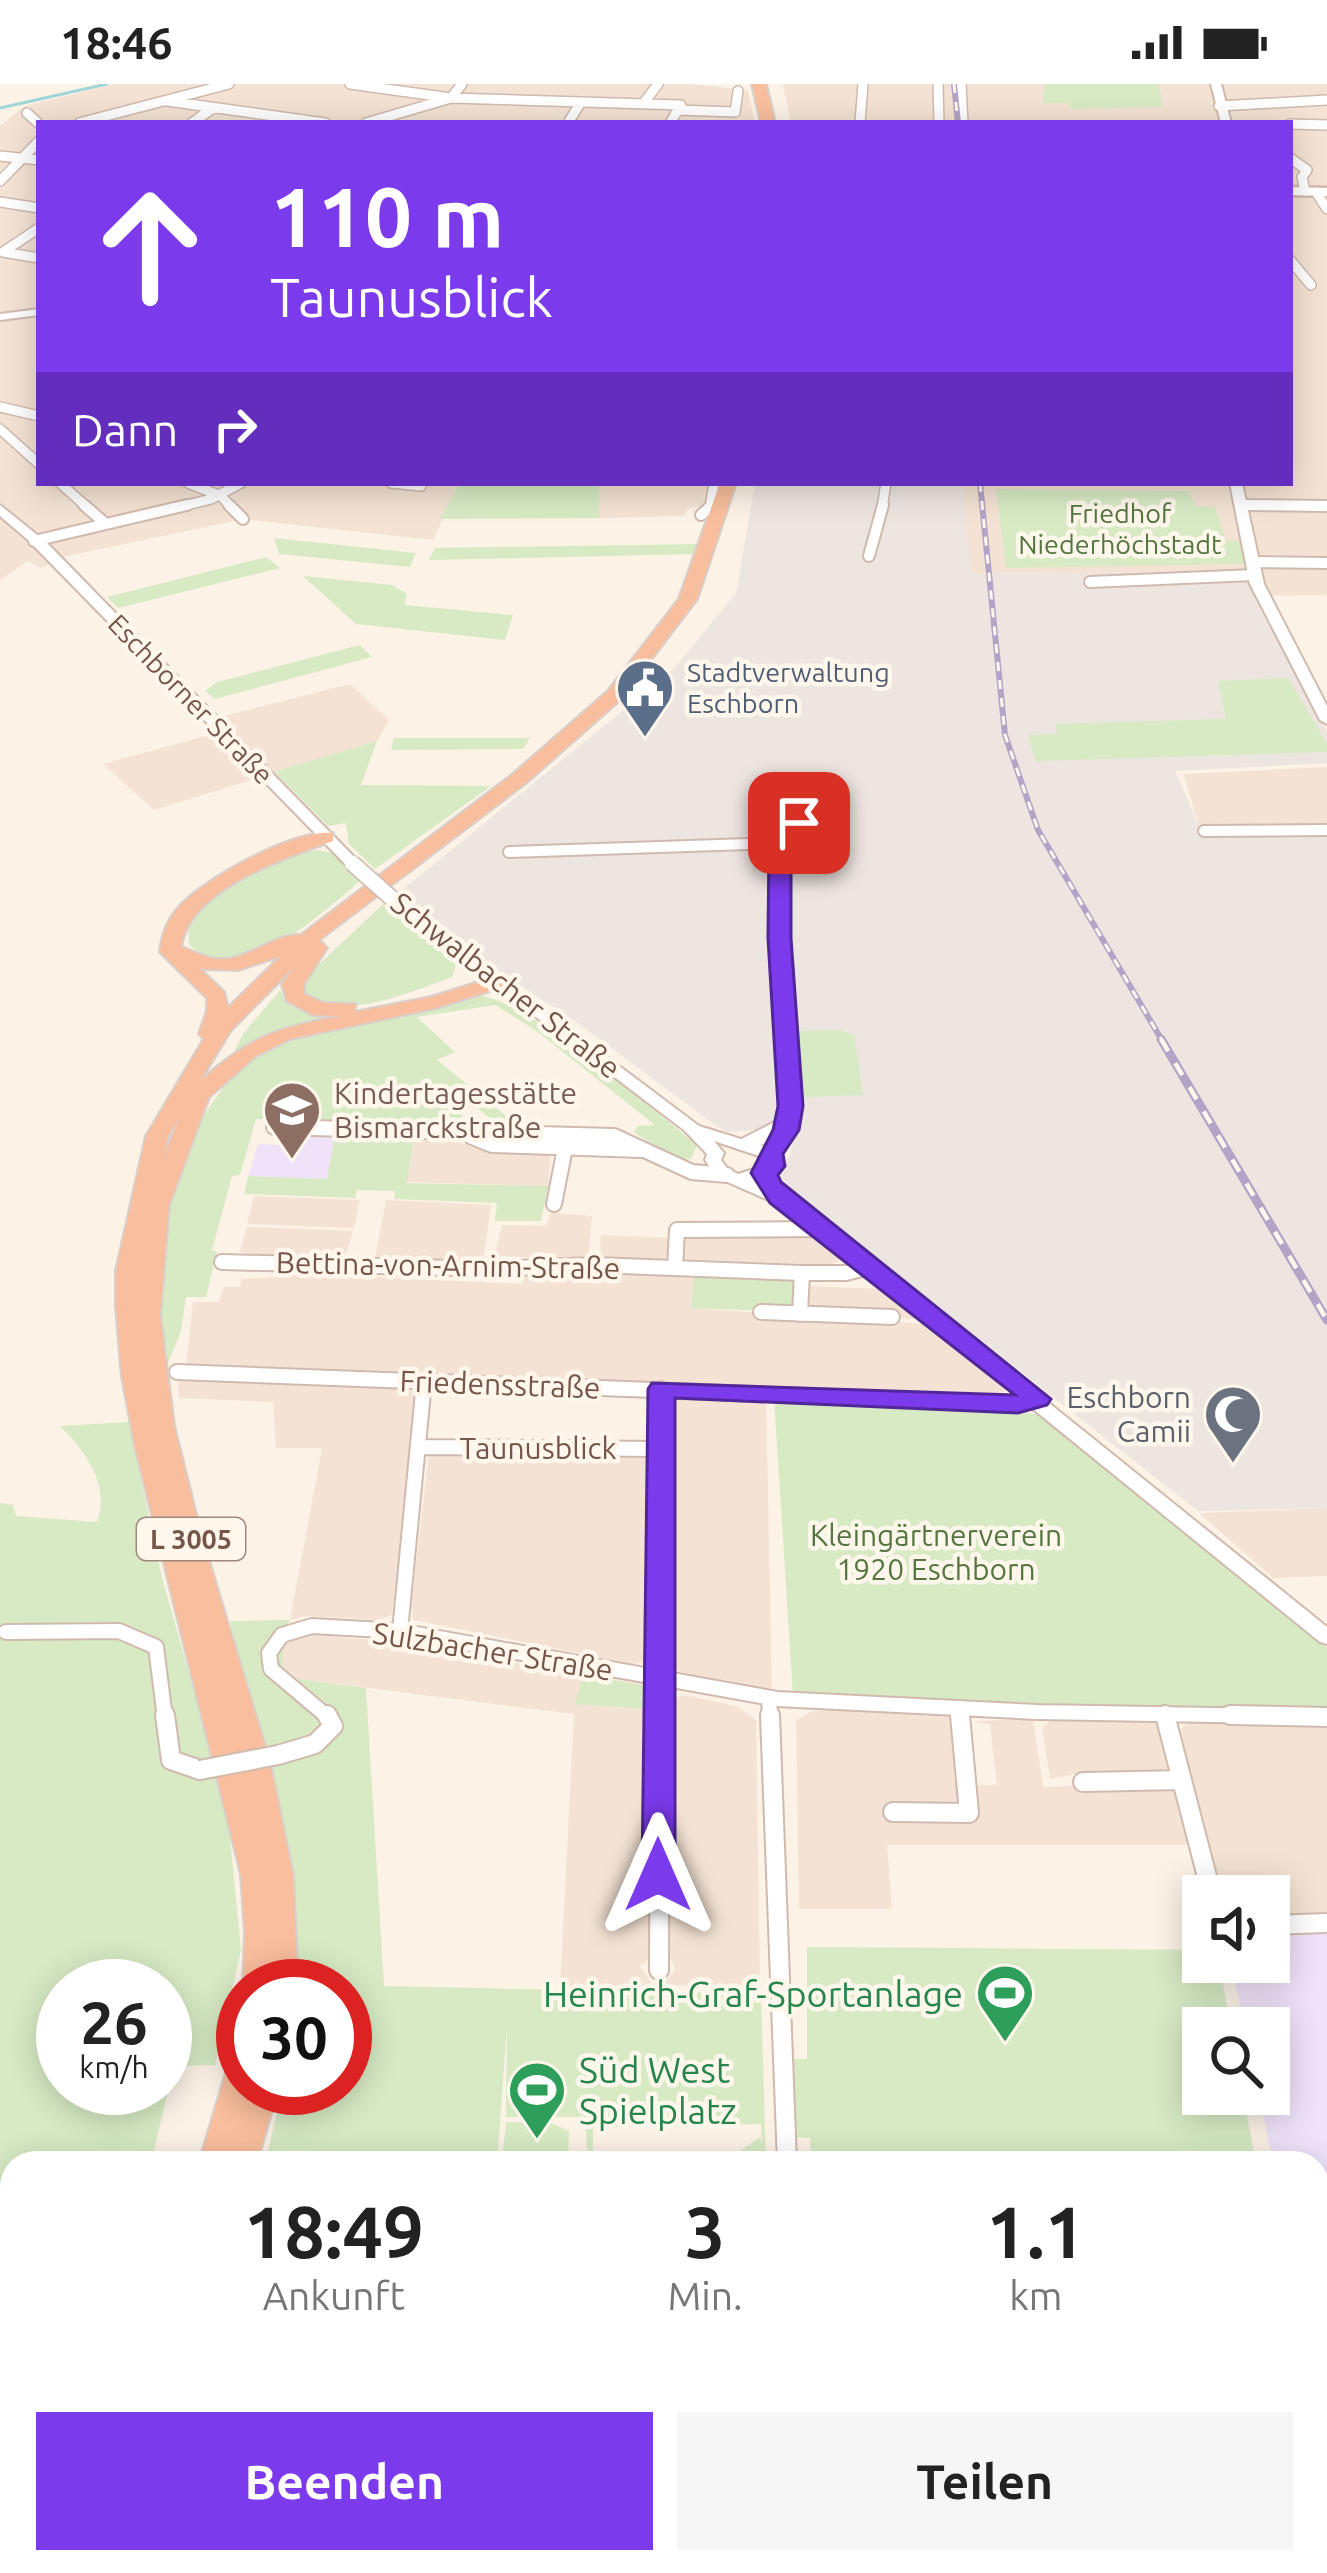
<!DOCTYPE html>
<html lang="de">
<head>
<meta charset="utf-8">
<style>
  body { margin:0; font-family:Ubuntu,sans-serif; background:#f6f6f6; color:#222; height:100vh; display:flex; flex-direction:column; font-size:45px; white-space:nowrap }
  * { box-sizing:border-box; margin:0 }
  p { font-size:39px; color:#767676 }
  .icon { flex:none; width:66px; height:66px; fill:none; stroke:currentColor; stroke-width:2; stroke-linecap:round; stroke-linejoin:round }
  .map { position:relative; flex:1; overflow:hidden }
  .panel { position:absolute; left:0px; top:2067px; width:1329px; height:423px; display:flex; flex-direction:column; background:#fff; border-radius:36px 36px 0 0; box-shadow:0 6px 30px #0003 }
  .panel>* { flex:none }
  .top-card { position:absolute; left:36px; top:36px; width:1257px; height:366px; border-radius:0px; box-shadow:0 6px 30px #0003; background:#7c3aed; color:#fff; overflow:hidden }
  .controls { position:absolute; left:1182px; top:1791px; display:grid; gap:24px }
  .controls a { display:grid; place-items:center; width:108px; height:108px; border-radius:0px; background:#fff; box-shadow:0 6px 30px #0003; font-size:60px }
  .speed { position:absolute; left:36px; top:1875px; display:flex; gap:24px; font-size:60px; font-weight:700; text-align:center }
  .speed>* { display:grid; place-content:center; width:156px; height:156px; border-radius:50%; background:#fff; box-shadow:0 6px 30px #0003; line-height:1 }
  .speed small { font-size:30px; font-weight:400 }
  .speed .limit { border:18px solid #d22; background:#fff; color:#111 }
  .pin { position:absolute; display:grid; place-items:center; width:102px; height:102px; color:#fff; margin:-51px; border-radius:24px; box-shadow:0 6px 18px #0006 }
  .me { position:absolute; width:132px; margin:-66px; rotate:0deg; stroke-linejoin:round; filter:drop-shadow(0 0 9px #0008) }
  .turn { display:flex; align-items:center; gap:42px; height:252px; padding:0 36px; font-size:54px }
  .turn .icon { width:156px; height:156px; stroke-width:2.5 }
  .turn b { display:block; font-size:84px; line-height:102px }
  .then { display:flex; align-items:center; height:114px; padding:0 36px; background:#0003; gap:24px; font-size:45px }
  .eta { display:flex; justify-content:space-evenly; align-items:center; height:204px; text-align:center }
  .eta b { font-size:72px; font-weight:700; line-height:84px }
  .primary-button { display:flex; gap:24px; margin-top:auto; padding:24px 36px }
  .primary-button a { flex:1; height:138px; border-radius:0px; background:#7c3aed; color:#fff; font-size:48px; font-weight:700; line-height:138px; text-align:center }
  .primary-button a+a { background:#f6f6f6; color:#222 }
  .status { display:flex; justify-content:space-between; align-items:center; height:84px; padding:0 60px; background:#fff; direction:ltr }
  .status svg { height:33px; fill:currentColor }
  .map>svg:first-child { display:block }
  .residential { fill:#f4e3d4 }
  .industrial { fill:#ede5e0 }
  .education { fill:#efe2f9 }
  .green { fill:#d7eac4; fill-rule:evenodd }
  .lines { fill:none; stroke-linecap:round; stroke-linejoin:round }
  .stream { stroke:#a0d5d8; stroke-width:3 }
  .minor-far3-casing { stroke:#d0baae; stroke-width:12 }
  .minor-far2-casing { stroke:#d0baae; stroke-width:14 }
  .minor-far1-casing { stroke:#d0baae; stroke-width:18 }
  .minor-casing { stroke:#d0baae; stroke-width:22 }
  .tertiary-casing { stroke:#d0baae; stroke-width:4 }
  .secondary-casing { stroke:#d3baac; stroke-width:5 }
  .trunk-casing { stroke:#d9d0cc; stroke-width:4 }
  .minor-far3 { stroke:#fff; stroke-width:9 }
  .minor-far2 { stroke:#fff; stroke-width:10 }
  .minor-far1 { stroke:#fff; stroke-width:14 }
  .minor { stroke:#fff; stroke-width:18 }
  .tertiary { fill:#fff; fill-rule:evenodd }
  .secondary { fill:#fff; fill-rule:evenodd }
  .trunk { fill:#f9be9d; fill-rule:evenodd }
  .rail-far1-casing { stroke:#b3a4c7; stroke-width:6 }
  .rail-casing { stroke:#b3a4c7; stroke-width:9 }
  .rail-far1 { stroke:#fff6ec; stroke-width:3; stroke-dasharray:9; stroke-linecap:butt }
  .rail { stroke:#fff6ec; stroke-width:4.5; stroke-dasharray:14; stroke-linecap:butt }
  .minor-bridge-casing { stroke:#d0baae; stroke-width:22; stroke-linecap:butt }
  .tertiary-bridge-casing { stroke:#d0baae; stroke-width:18; stroke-linecap:butt }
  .minor-bridge { stroke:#fff; stroke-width:18 }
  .tertiary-bridge { stroke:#fff; stroke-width:15 }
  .route { fill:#7c3aed; stroke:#51269a; stroke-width:3 }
  .labels { text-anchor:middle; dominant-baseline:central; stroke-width:9; stroke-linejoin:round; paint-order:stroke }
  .far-park-label { font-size:27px; fill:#54763f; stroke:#fff6ec }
  .far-service-label { font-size:27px; fill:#4e5e75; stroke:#fff6ec; text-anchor:start }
  .far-street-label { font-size:27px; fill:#76564a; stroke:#fff6ec }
  .shield { fill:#fff6ec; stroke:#9f867b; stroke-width:3 }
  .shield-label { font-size:27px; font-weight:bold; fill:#76564a }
  .street-label { font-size:30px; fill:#76564a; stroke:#fff6ec }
  .education-label { font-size:30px; fill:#785e54; stroke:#fff6ec; text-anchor:start }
  .worship-label { font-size:30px; fill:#5b616d; stroke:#fff6ec; text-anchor:end }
  .park-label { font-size:30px; fill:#54763f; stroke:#fff6ec }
  .near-leisure-label { font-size:36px; fill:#27864d; stroke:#fff6ec; text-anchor:end }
</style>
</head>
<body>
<div class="status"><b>18:46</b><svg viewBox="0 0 49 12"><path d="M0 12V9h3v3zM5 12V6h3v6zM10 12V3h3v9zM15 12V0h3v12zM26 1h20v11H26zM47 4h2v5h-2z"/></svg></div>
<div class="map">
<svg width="1327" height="2489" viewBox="0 0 1327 2489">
  <rect width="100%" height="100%" fill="#fcf2e6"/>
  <!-- residential -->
  <path class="residential" d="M115,0H690L748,6L755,39H39V399H460L433,456L243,435L63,473L41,484L28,477L0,496V42L25,22Z
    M783,0H1327V511L1259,512L1251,487L971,490L962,399H1290V39H791Z
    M599,399H710L708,420L687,425L684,432L599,434Z
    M350,600L389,636L377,657L154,726L103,680L231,645L220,633Z
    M1327,683V744H1200L1183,690Z
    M414,1053L449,1055L479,1065L551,1068L548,1102L406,1098Z
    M254,1112L360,1116L354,1144L247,1140Z
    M386,1116L491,1121L483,1178L375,1174Z
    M551,1129L592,1132L588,1176L494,1172L502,1141L546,1142Z
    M247,1143L353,1147L345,1173L246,1171L240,1167Z
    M811,1149L839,1171L838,1178L827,1181L679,1175L681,1151Z
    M601,1151L669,1154V1176L600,1175Z
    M565,1188L694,1191L691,1224L927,1240L1001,1299L1005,1308L981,1312L186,1281L193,1218H219L224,1203H240L242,1195L314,1190L521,1200L523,1192Z
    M808,1202L885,1205L923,1235L900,1234L897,1229L805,1226Z
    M177,1290L416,1304L392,1531L378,1536L307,1532L290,1536L322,1364H276L273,1318L179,1314Z
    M669,1311L766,1315L772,1608L680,1588L666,1578Z
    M429,1370L649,1372L646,1577L632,1580L413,1536L411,1521Z
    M1327,1424V1492L1273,1494L1199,1429Z
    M306,1550L393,1558L651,1602L655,1871L640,1882L653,1901L560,1903L574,1630L282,1593V1551Z
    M684,1611L736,1622L756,1636L760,1903L662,1901L675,1886L672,1877L663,1872L670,1620L672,1614Z
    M837,1626L954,1633L962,1721L885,1724V1733L978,1735L975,1701H997L990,1641L974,1637L1033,1635L1043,1703L1071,1702L1084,1707L1167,1702L1180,1714L1189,1761H887L892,1825H799L796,1636L813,1627Z
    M1051,1636L1164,1637L1171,1688L1081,1689L1050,1695L1042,1644Z
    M1188,1639L1327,1644V1832L1269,1834V1812H1217L1179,1646Z
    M1317,2202H1327V2489H798L797,2478H1317Z"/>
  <!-- industrial -->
  <path class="industrial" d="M755,399H962L972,490L1251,487L1259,512L1254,513L1327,648V679L1175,687L1200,744H1327V1424L1198,1427L780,1098L793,1060L759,1046L728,1048L718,1043L575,937L475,872L401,807L674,585L736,509Z"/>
  <!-- education -->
  <path class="education" d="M298,1050L335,1051L327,1095L248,1092L258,1060L279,1061Z
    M1269,1845H1327V2145L1317,2146V2079H1275L1272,2073L1259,2010H1269V1944H1245L1231,1878H1269Z"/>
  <!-- green -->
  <path class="green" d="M1045,0H1159L1163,23L1071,25L1069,19H1042Z
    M599,399V434L440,435L459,401Z
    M996,405L1188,407L1196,422L1215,423L1226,456L1240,457L1245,480L1006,484Z
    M274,454L416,469L410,483L279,470Z
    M701,460L697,470L429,476L435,464Z
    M266,473L280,484L118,524L107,513Z
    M303,492L392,501L407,510L404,521L513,531L505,556L356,540Z
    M360,561L372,573L215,615L205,607L217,598Z
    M1288,594L1327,660V668L1036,677L1028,651L1057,650L1056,640L1226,635L1218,597Z
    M394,654H530L523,665L391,666Z
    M377,657L361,701L491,702L375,785L349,760L346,739L328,742L274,688Z
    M318,766L333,769L360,797C323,828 236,911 189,860L188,839C210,802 276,773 318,766Z
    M383,820L456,880L452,893C411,908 327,945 295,903Z
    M281,905C284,929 313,930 334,931L264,951L228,980L243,950Z
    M473,911C522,909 654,1027 697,1061L691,1075L678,1074L634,1049L638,1042L655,1041L534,945L495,921L417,933L455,968L437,976L520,1043L500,1042L462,1012V1042L256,1035L240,1091L232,1092L212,1166L217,1168L206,1213H186L181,1247L164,1289L157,1147L193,1047L236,985L278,957Z
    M838,946L854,951L863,1011L805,1013L801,1009L795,947Z
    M335,1051L414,1053L407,1099L548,1102L541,1137H495L497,1119L394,1115L395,1107L357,1106L355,1114L244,1110L248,1092L327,1095Z
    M694,1191L797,1195L795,1228L691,1224Z
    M774,1314L1016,1326L1042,1332L1327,1564V1628L793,1612Z
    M129,1338L162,1494L227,1722L241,1866L215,1981L174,1982L151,2079H12V2414L0,2415V1419L13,1421L16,1432L97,1438C111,1402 85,1366 60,1342ZM63,1902H165V2004H63Z
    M290,1536L282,1551L283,1593L366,1604L384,1902L761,1910L766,2079L737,2069L760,2053L762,2061L761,2040L593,2043V2079H588L585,2033H506L507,1943L497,2079H265L283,2004H345V1902H295L296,1825L230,1537Z
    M583,1591L646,1602L648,1625L575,1620Z
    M807,1863L1203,1866V1878H1219L1231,1944H1203V2010H1243L1254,2069L1261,2079H812L810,2054L794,2053L791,1975H807Z
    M506,2038L551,2039L569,2047L568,2079H502Z
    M279,2478H779V2489H285Z"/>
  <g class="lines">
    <!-- stream -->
    <path class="stream" d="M0,24L107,0"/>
    <!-- minor-far3 casing -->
    <g class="minor-far3-casing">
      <path id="minor-far3" d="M350,0L451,14L681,21L670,39
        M938,0L939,39
        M961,0L963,39
        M167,17L325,39
        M643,20L658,0
        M1219,22L1327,16
        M678,26L735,28L738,7
        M27,29L39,40
        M79,39L229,0
        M192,39L213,24
        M366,39L451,14L462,0
        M568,39L581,18
        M860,39L863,0
        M1290,40L1327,41
        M0,72L39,76
        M1290,74L1307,86L1302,93L1305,107
        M0,97L39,57
        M1316,108L1327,125
        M0,118L39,124
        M3,168L39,144
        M3,168L39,174
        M1290,176L1311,201
        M0,323L39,332
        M0,345L39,380
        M60,399L88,424
        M188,399L221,412L232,424
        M391,399L421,402
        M1241,421L1327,422
        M175,424L211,415L241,399
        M710,424L714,399
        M882,424L886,399"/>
    </g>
    <!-- minor-far2 casing -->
    <g class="minor-far2-casing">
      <path id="minor-far2" d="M84,421L106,440
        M229,421L243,435
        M1241,421L1327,422
        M701,431L712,421
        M34,457L187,421
        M869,472L883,421
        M1251,478L1327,479
        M1090,498L1254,491
        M786,722L808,726L807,733L781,749L777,730Z
        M1204,747L1327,746
        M781,749L779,854L786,958
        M509,768L780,759"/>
    </g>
    <!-- minor-far1 casing -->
    <g class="minor-far1-casing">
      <path id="minor-far1" d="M274,1043L614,1052L692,1088L727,1091
        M470,1046L472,1053L492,1061L642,1066
        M747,1060L788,1039
        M771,1070C795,1032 788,998 786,955
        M554,1120L567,1054
        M222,1178L490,1185L596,1181L802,1189H846L870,1183
        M675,1184L677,1146L822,1145
        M761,1228L892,1233
        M800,1230L802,1189
        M177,1288L1019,1320L1037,1315
        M418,1363L659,1365
        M400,1547L424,1298
        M6,1548L119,1547L156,1563L165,1634
        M769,1615L770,1634
        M959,1624L960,1634
        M329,1634L271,1585L269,1569L282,1551L312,1542L400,1547L777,1615L1037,1628L1327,1633
        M660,1634L661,1305"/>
    </g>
    <!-- minor casing -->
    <g class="minor-casing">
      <path id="minor" d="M165,1631L171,1676L200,1686
        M770,1631L787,2079
        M1165,1631L1212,1812
        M1230,1631L1327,1633
        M278,1671L315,1660L333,1642L327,1631
        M1083,1698L1182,1696
        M893,1728L969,1729L960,1631
        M1269,1841L1327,1839
        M659,1886L660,1631
        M1317,2209H1327
        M792,2478V2489"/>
    </g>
    <!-- tertiary casing -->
    <g class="tertiary-casing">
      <path id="tertiary" d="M1211,0H1221L1231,39H1221Z
        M39,225V231L0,236V230Z
        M1230,399H1242L1264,500L1327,622V640L1320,636L1250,500Z
        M0,421L46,458L357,776V782H347L28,456L0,432Z
        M405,821L699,1042L777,1066L779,1070L775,1090L753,1096L785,1110L828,1141L1327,1543V1560L1320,1558L816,1149L773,1118L716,1093L705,1076L707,1070L685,1047L400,829L397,826ZM714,1057L762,1073L761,1083L738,1090L728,1085L721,1076L724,1069Z"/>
    </g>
    <!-- secondary casing -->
    <g class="secondary-casing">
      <path id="secondary" d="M1290,103L1327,104V112L1290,111Z"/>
    </g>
    <!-- trunk casing -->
    <g class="trunk-casing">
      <path id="trunk" d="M752,0H766L775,39H761Z
        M720,399H736L697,515L621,615L527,698L319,856L327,864L304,900V910L324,919L355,920V928L431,913L495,893L502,895L506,899L502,903L436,924L290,955L256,972L209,1013L169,1121L160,1231L174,1342L202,1454L270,1679L293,1791L298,1902L243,1903L245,1848L241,1790L135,1362L122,1293L116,1222V1187L146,1052L204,955L199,950L207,927V914L160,868C162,851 166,838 178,824C202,796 296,744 333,749V757C285,774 189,805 181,863C194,867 204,874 218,875C249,877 273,849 301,851L513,690L608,607L679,515ZM281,872L228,924L224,908L200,885L238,886ZM296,881L282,900L287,917L313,931L340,932C274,945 252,952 200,997L231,946ZM179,1034L163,1076L168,1052Z
        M243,1971V2004H278L257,2079H199L228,1982L232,1974Z
        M30,2478H66L61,2489H25Z
        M104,2478H150L144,2489H99Z
        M209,2478H273L278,2489H214Z"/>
    </g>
    <!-- minor-far3 -->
    <use href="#minor-far3" class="minor-far3"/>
    <!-- minor-far2 -->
    <use href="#minor-far2" class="minor-far2"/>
    <!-- minor-far1 -->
    <use href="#minor-far1" class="minor-far1"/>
    <!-- minor -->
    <use href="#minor" class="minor"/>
    <!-- tertiary -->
    <use href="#tertiary" class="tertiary"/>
    <!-- secondary -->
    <use href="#secondary" class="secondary"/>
    <!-- trunk -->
    <use href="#trunk" class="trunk"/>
    <!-- rail-far1 casing -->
    <g class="rail-far1-casing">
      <path id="rail-far1" d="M954,0L958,39
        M980,399L1005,651L1038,746L1163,958"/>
    </g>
    <!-- rail casing -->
    <g class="rail-casing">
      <path id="rail" d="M1161,955L1327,1236"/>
    </g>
    <!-- rail-far1 -->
    <use href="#rail-far1" class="rail-far1"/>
    <!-- rail -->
    <use href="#rail" class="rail"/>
    <!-- minor-bridge casing -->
    <g class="minor-bridge-casing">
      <path id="minor-bridge" d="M200,1686L278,1671"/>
    </g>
    <!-- tertiary-bridge casing -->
    <g class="tertiary-bridge-casing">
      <path id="tertiary-bridge" d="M352,779L405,826"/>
    </g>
    <!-- minor-bridge -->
    <use href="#minor-bridge" class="minor-bridge"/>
    <!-- tertiary-bridge -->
    <use href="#tertiary-bridge" class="tertiary-bridge"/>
  </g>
  <!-- route -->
  <path class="route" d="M799,732L810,739L792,752L791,759V854L803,1022L799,1046L783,1070L785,1082L778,1091L781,1098L1051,1315L1047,1321L1018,1329L675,1314V1791L670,1799H647L642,1791L648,1305L652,1299L1015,1311L770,1119L751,1089L773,1046L778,1022L768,854L769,759L774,744Z"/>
  <!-- icons -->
  <defs>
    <g id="civic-pin" transform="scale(3)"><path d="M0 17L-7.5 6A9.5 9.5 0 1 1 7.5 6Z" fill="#5c6f8a" stroke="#fff6ec"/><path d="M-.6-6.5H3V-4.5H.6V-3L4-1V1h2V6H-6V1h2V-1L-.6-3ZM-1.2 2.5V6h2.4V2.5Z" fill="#fff"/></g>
    <g id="school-pin" transform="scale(3)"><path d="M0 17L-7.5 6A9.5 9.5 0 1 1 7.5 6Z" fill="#8d6e63" stroke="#fff6ec"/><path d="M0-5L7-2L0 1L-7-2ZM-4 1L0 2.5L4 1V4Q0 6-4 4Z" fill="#fff"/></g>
    <g id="mosque-pin" transform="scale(3)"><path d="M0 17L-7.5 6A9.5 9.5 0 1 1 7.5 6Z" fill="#6b7280" stroke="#fff6ec"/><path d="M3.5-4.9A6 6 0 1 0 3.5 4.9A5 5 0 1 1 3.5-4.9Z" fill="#fff"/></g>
    <g id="stadium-pin" transform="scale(3)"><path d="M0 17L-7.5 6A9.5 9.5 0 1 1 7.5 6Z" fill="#2e9e5b" stroke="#fff6ec"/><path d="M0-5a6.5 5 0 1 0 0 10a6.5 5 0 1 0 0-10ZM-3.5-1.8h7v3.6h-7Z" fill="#fff"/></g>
  </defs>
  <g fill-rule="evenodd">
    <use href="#civic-pin" x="645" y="604"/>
    <use href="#school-pin" x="292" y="1026"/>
    <use href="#mosque-pin" x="1233" y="1330"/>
    <use href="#stadium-pin" x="1005" y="1909"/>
    <use href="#stadium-pin" x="537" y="2006"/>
  </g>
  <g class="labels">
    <!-- far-park labels -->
    <g class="far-park-label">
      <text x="1120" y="429">Friedhof<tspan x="1120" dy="31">Niederhöchstadt</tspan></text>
    </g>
    <!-- far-service labels -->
    <g class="far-service-label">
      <text x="687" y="588">Stadtverwaltung<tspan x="687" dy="31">Eschborn</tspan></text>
    </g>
    <!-- far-street labels -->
    <g class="far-street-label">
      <text transform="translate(191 615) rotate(46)">Eschborner Straße</text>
    </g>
    <!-- shield labels -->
    <rect class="shield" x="137" y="1434" width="108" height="42" rx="9"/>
    <g class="shield-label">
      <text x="191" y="1455">L 3005</text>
    </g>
    <!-- street labels -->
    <g class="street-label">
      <text transform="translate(506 901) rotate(38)">Schwalbacher Straße</text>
      <text transform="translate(448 1181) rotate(1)">Bettina-von-Arnim-Straße</text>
      <text transform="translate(500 1300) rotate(2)">Friedensstraße</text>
      <text x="538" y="1364">Taunusblick</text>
      <text transform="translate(493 1567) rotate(9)">Sulzbacher Straße</text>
    </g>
    <!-- education labels -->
    <g class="education-label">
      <text x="334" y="1009">Kindertagesstätte<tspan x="334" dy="34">Bismarckstraße</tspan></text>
    </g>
    <!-- worship labels -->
    <g class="worship-label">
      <text x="1191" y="1313">Eschborn<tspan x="1191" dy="34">Camii</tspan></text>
    </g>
    <!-- park labels -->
    <g class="park-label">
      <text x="936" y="1451">Kleingärtnerverein<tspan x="936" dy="34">1920 Eschborn</tspan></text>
    </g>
    <!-- near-leisure labels -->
    <g class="near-leisure-label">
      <text x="963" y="1909">Heinrich-Graf-Sportanlage</text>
      <text x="579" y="1985" text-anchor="start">Süd West<tspan x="579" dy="41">Spielplatz</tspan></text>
    </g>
  </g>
</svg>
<div class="controls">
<a><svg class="icon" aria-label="sound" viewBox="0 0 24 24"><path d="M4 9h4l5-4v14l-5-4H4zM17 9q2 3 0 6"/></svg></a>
<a><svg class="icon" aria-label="search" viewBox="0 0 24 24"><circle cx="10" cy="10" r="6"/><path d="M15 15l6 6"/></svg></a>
</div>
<div class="speed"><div>26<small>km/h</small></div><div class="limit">30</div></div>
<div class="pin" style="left:799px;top:739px;background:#d93025"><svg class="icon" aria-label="arrive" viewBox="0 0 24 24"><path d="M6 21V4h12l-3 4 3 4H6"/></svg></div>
<svg class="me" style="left:658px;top:1791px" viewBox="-20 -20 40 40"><path d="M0-17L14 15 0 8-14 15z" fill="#7c3aed" stroke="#fff" stroke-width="4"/></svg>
<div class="top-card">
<div class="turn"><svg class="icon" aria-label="ahead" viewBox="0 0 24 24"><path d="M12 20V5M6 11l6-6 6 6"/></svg><div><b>110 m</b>Taunusblick</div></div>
<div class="then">Dann<svg class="icon" aria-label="right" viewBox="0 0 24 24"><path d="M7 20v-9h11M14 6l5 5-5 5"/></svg></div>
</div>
<section class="panel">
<div class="eta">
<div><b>18:49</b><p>Ankunft</p></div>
<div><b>3</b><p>Min.</p></div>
<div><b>1.1</b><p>km</p></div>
</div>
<div class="primary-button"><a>Beenden</a><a>Teilen</a></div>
</section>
</div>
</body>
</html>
